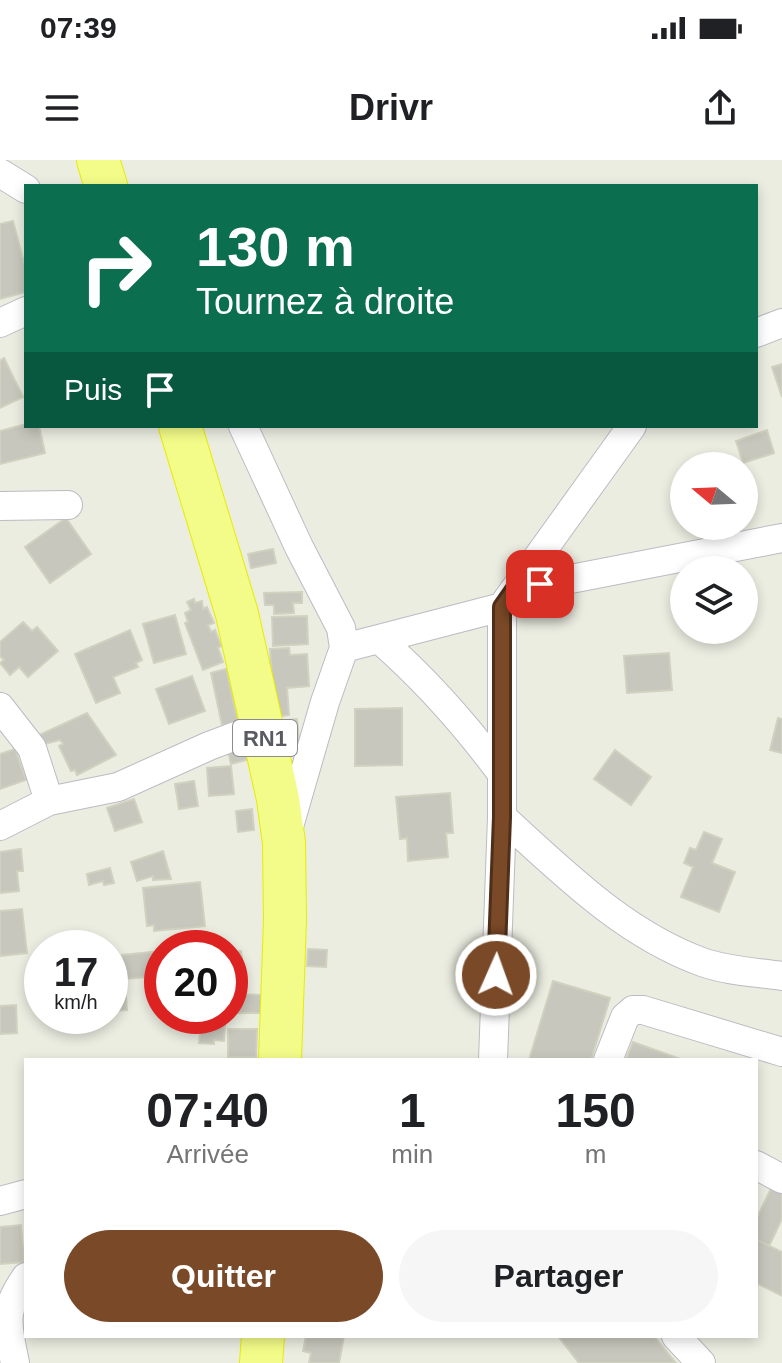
<!DOCTYPE html>
<html lang="fr">
<head>
<meta charset="utf-8">
<style>
  body { margin:0; font-family:Helvetica,sans-serif; background:#f6f6f6; color:#202124; height:100vh; display:flex; flex-direction:column; font-size:30px; white-space:nowrap }
  * { box-sizing:border-box; margin:0 }
  p { font-size:26px; color:#757577 }
  .icon { flex:none; width:44px; height:44px; fill:none; stroke:currentColor; stroke-width:2; stroke-linecap:round; stroke-linejoin:round }
  .map { position:relative; flex:1; overflow:hidden }
  .panel { position:absolute; left:24px; top:898px; width:734px; height:280px; display:flex; flex-direction:column; background:#fff; border-radius:0px; box-shadow:0 4px 12px #0003 }
  .panel>* { flex:none }
  .top-card { position:absolute; left:24px; top:24px; width:734px; height:244px; border-radius:0px; box-shadow:0 4px 12px #0003; background:#0b6e4f; color:#fff; overflow:hidden }
  .needle { width:52px; rotate:289deg }
  .controls { position:absolute; left:670px; top:292px; display:grid; gap:16px }
  .controls a { display:grid; place-items:center; width:88px; height:88px; border-radius:50%; background:#fff; box-shadow:0 4px 12px #0003; font-size:40px }
  .speed { position:absolute; left:24px; top:770px; display:flex; gap:16px; font-size:40px; font-weight:700; text-align:center }
  .speed>* { display:grid; place-content:center; width:104px; height:104px; border-radius:50%; background:#fff; box-shadow:0 4px 12px #0003; line-height:1 }
  .speed small { font-size:20px; font-weight:400 }
  .speed .limit { border:12px solid #d22; background:#fff; color:#111 }
  .pin { position:absolute; display:grid; place-items:center; width:68px; height:68px; color:#fff; margin:-34px; border-radius:16px; box-shadow:0 4px 12px #0006 }
  .me { position:absolute; width:88px; margin:-44px; rotate:2deg; stroke-linejoin:round; filter:drop-shadow(0 0 6px #0008) }
  .turn { display:flex; align-items:center; gap:28px; height:168px; padding:0 40px; font-size:36px }
  .turn .icon { width:104px; height:104px; stroke-width:2.5 }
  .turn b { display:block; font-size:56px; line-height:68px }
  .then { display:flex; align-items:center; height:76px; padding:0 40px; background:#0003; gap:16px; font-size:30px }
  .eta { display:flex; justify-content:space-evenly; align-items:center; height:136px; text-align:center }
  .eta b { font-size:48px; font-weight:600; line-height:56px }
  .button { display:flex; gap:16px; margin-top:auto; padding:16px 40px }
  .button a { flex:1; height:92px; border-radius:48px; background:#7a4927; color:#fff; font-size:32px; font-weight:600; line-height:92px; text-align:center }
  .button a+a { background:#f6f6f6; color:#202124 }
  .status { display:flex; justify-content:space-between; align-items:center; height:56px; padding:0 40px; background:#fff; direction:ltr }
  .status svg { height:22px; fill:currentColor }
  header { display:flex; justify-content:space-between; align-items:center; height:104px; padding:0 40px; background:#fff; font-size:36px; font-weight:600 }
  .map>svg:first-child { display:block }
  .building { fill:#c7c7bd; stroke:#d1d1bf; stroke-width:2 }
  .lines { fill:none; stroke-linecap:round; stroke-linejoin:round }
  .minor-casing { stroke:#bbbcc3; stroke-width:30 }
  .highway-casing { stroke:#e8ec01; stroke-width:44 }
  .minor { stroke:#fff; stroke-width:28 }
  .highway { stroke:#f3fc88; stroke-width:42 }
  .route-casing { stroke:#4f2f19; stroke-width:20 }
  .route { stroke:#7a4927; stroke-width:14 }
  .labels { text-anchor:middle; dominant-baseline:central; stroke-width:8; stroke-linejoin:round; paint-order:stroke }
  .shield { fill:#fff; stroke:#8b8c91; stroke-width:2 }
  .shield-label { font-size:22px; font-weight:bold; fill:#595a62 }
</style>
</head>
<body>
<div class="status"><b>07:39</b><svg viewBox="0 0 49 12"><path d="M0 12V9h3v3zM5 12V6h3v6zM10 12V3h3v9zM15 12V0h3v12zM26 1h20v11H26zM47 4h2v5h-2z"/></svg></div>
<header><svg class="icon" aria-label="menu" viewBox="0 0 24 24"><path d="M4 6h16M4 12h16M4 18h16"/></svg>Drivr<svg class="icon" aria-label="share" viewBox="0 0 24 24"><path d="M12 15V3M7 8l5-5 5 5M5 13v7h14v-7"/></svg></header>
<div class="map">
<svg width="782" height="1203" viewBox="0 0 782 1203">
  <rect width="100%" height="100%" fill="#ebede1"/>
  <!-- building -->
  <path class="building" d="M13,61L26,110V132L0,139V64Z
    M4,198L23,237L0,248V201Z
    M782,204V237L772,207Z
    M26,264L39,266L45,293L0,304V271Z
    M767,270L774,293L743,303L736,281Z
    M66,358L91,394L50,423L25,387Z
    M273,389L276,403L251,408L248,394Z
    M302,432V443H293L294,453L274,454V445H265L264,433Z
    M194,439L195,443L202,441L203,449L207,447L214,463L208,465L211,472L215,470L221,486L218,488L223,502L203,510L185,463L188,462L185,453L191,450L187,442Z
    M175,455L186,494L154,503L143,464Z
    M307,456L308,484L273,486L272,457Z
    M23,462L32,471L37,467L58,491L28,517L19,507L10,515L0,503L4,500L0,496V482Z
    M130,470L142,500L136,503L138,507L113,517L120,533L96,543L75,494Z
    M289,488L290,495L307,494L309,526L287,528L289,555L275,557L270,489Z
    M669,493L672,530L627,533L624,496Z
    M226,509L238,562L222,565L211,513Z
    M192,516L205,551L169,564L156,529Z
    M402,548V605L355,606V549Z
    M87,553L116,595L77,615L75,610L71,611L59,586L63,584L60,580L40,585L37,576Z
    M778,558L782,559V593L770,590Z
    M297,559L299,580L293,581L294,592L283,594L278,561Z
    M246,582L250,599L231,604L227,587Z
    M15,589L26,620L0,629V594Z
    M615,590L651,617L631,645L594,619Z
    M231,606L234,634L209,636L207,608Z
    M194,621L198,646L179,649L175,624Z
    M450,633L453,673H446L448,697L408,701L407,678L400,679L396,637Z
    M134,639L142,662L115,671L107,648Z
    M252,649L254,670L238,672L236,651Z
    M704,672L722,679L712,703L735,712L719,752L681,737L693,707L684,703L690,688L696,690Z
    M21,689L23,711H17L19,731L0,733V692Z
    M163,691L171,719L153,720V716L137,721L131,702Z
    M110,708L114,723L104,725L103,721L89,725L87,714Z
    M200,722L205,766L154,771V765L147,766L143,728Z
    M22,749L27,793L0,796V751Z
    M308,789L327,790L326,807L307,806Z
    M161,791L162,816L124,819L122,795Z
    M241,791L243,807H239L240,832L230,833V792Z
    M553,821L610,838L591,900H529Z
    M230,834L263,835L262,853H230Z
    M126,837L127,850L110,851V838Z
    M16,845L17,873L0,874V846Z
    M201,864L225,865L224,881L214,880V884L199,883Z
    M228,869H257L256,897H228Z
    M633,882L683,900H626Z
    M774,1022L782,1026V1059L769,1086L756,1079V1060Z
    M21,1065L24,1102L0,1104V1067Z
    M756,1079L782,1092V1136L756,1123Z
    M306,1176H344L339,1203H309L311,1193L303,1191Z
    M558,1176H654L676,1203H579Z"/>
  <g class="lines">
    <!-- minor casing -->
    <g class="minor-casing">
      <path id="minor" d="M0,13L26,29
        M0,163L26,151
        M756,173L782,163
        M243,266L299,387L341,468L344,488L502,447L632,266
        M0,346L68,345
        M514,430L782,378
        M379,479C426,520 465,564 502,614
        M0,547L32,588L49,641
        M502,657C564,713 623,773 702,802C727,811 756,812 782,816
        M0,666L49,641L118,627L209,586L262,566
        M288,670L325,542L344,488
        M493,900L502,657V447
        M608,900L625,857L633,850H643L782,892
        M756,1005L782,1019
        M0,1041L26,1034
        M676,1176L701,1203
        M15,1203C7,1164 2,1151 26,1117"/>
    </g>
    <!-- highway casing -->
    <g class="highway-casing">
      <path id="highway" d="M98,0L106,26
        M180,266L237,454L278,639L284,683L285,760L280,900
        M261,1203L263,1176"/>
    </g>
    <!-- minor -->
    <use href="#minor" class="minor"/>
    <!-- highway -->
    <use href="#highway" class="highway"/>
  </g>
  <g class="lines">
    <!-- route casing -->
    <g class="route-casing">
      <path id="route" d="M496,815L502,657V447L514,430L540,424"/>
    </g>
    <!-- route -->
    <use href="#route" class="route"/>
  </g>
  <g class="labels">
    <!-- shield labels -->
    <rect class="shield" x="233" y="560" width="64" height="36" rx="6"/>
    <g class="shield-label">
      <text x="265" y="578">RN1</text>
    </g>
  </g>
</svg>
<div class="controls">
<a><svg class="needle" viewBox="-14 -14 28 28"><path d="M0-13l5 13h-10z" fill="#e53935"/><path d="M0 13l5-13h-10z" fill="#757577"/></svg></a>
<a><svg class="icon" aria-label="layers" viewBox="0 0 24 24"><path d="M12 4l9 5-9 5-9-5zM3 14l9 5 9-5"/></svg></a>
</div>
<div class="speed"><div>17<small>km/h</small></div><div class="limit">20</div></div>
<div class="pin" style="left:540px;top:424px;background:#d93025"><svg class="icon" aria-label="arrive" viewBox="0 0 24 24"><path d="M6 21V4h12l-3 4 3 4H6"/></svg></div>
<svg class="me" style="left:496px;top:815px" viewBox="-20 -20 40 40"><circle r="17" fill="#7a4927" stroke="#fff" stroke-width="3"/><path d="M0-11L8 9 0 5-8 9z" fill="#fff"/></svg>
<div class="top-card">
<div class="turn"><svg class="icon" aria-label="right" viewBox="0 0 24 24"><path d="M7 20v-9h11M14 6l5 5-5 5"/></svg><div><b>130 m</b>Tournez à droite</div></div>
<div class="then">Puis<svg class="icon" aria-label="arrive" viewBox="0 0 24 24"><path d="M6 21V4h12l-3 4 3 4H6"/></svg></div>
</div>
<section class="panel">
<div class="eta">
<div><b>07:40</b><p>Arrivée</p></div>
<div><b>1</b><p>min</p></div>
<div><b>150</b><p>m</p></div>
</div>
<div class="button"><a>Quitter</a><a>Partager</a></div>
</section>
</div>
</body>
</html>
